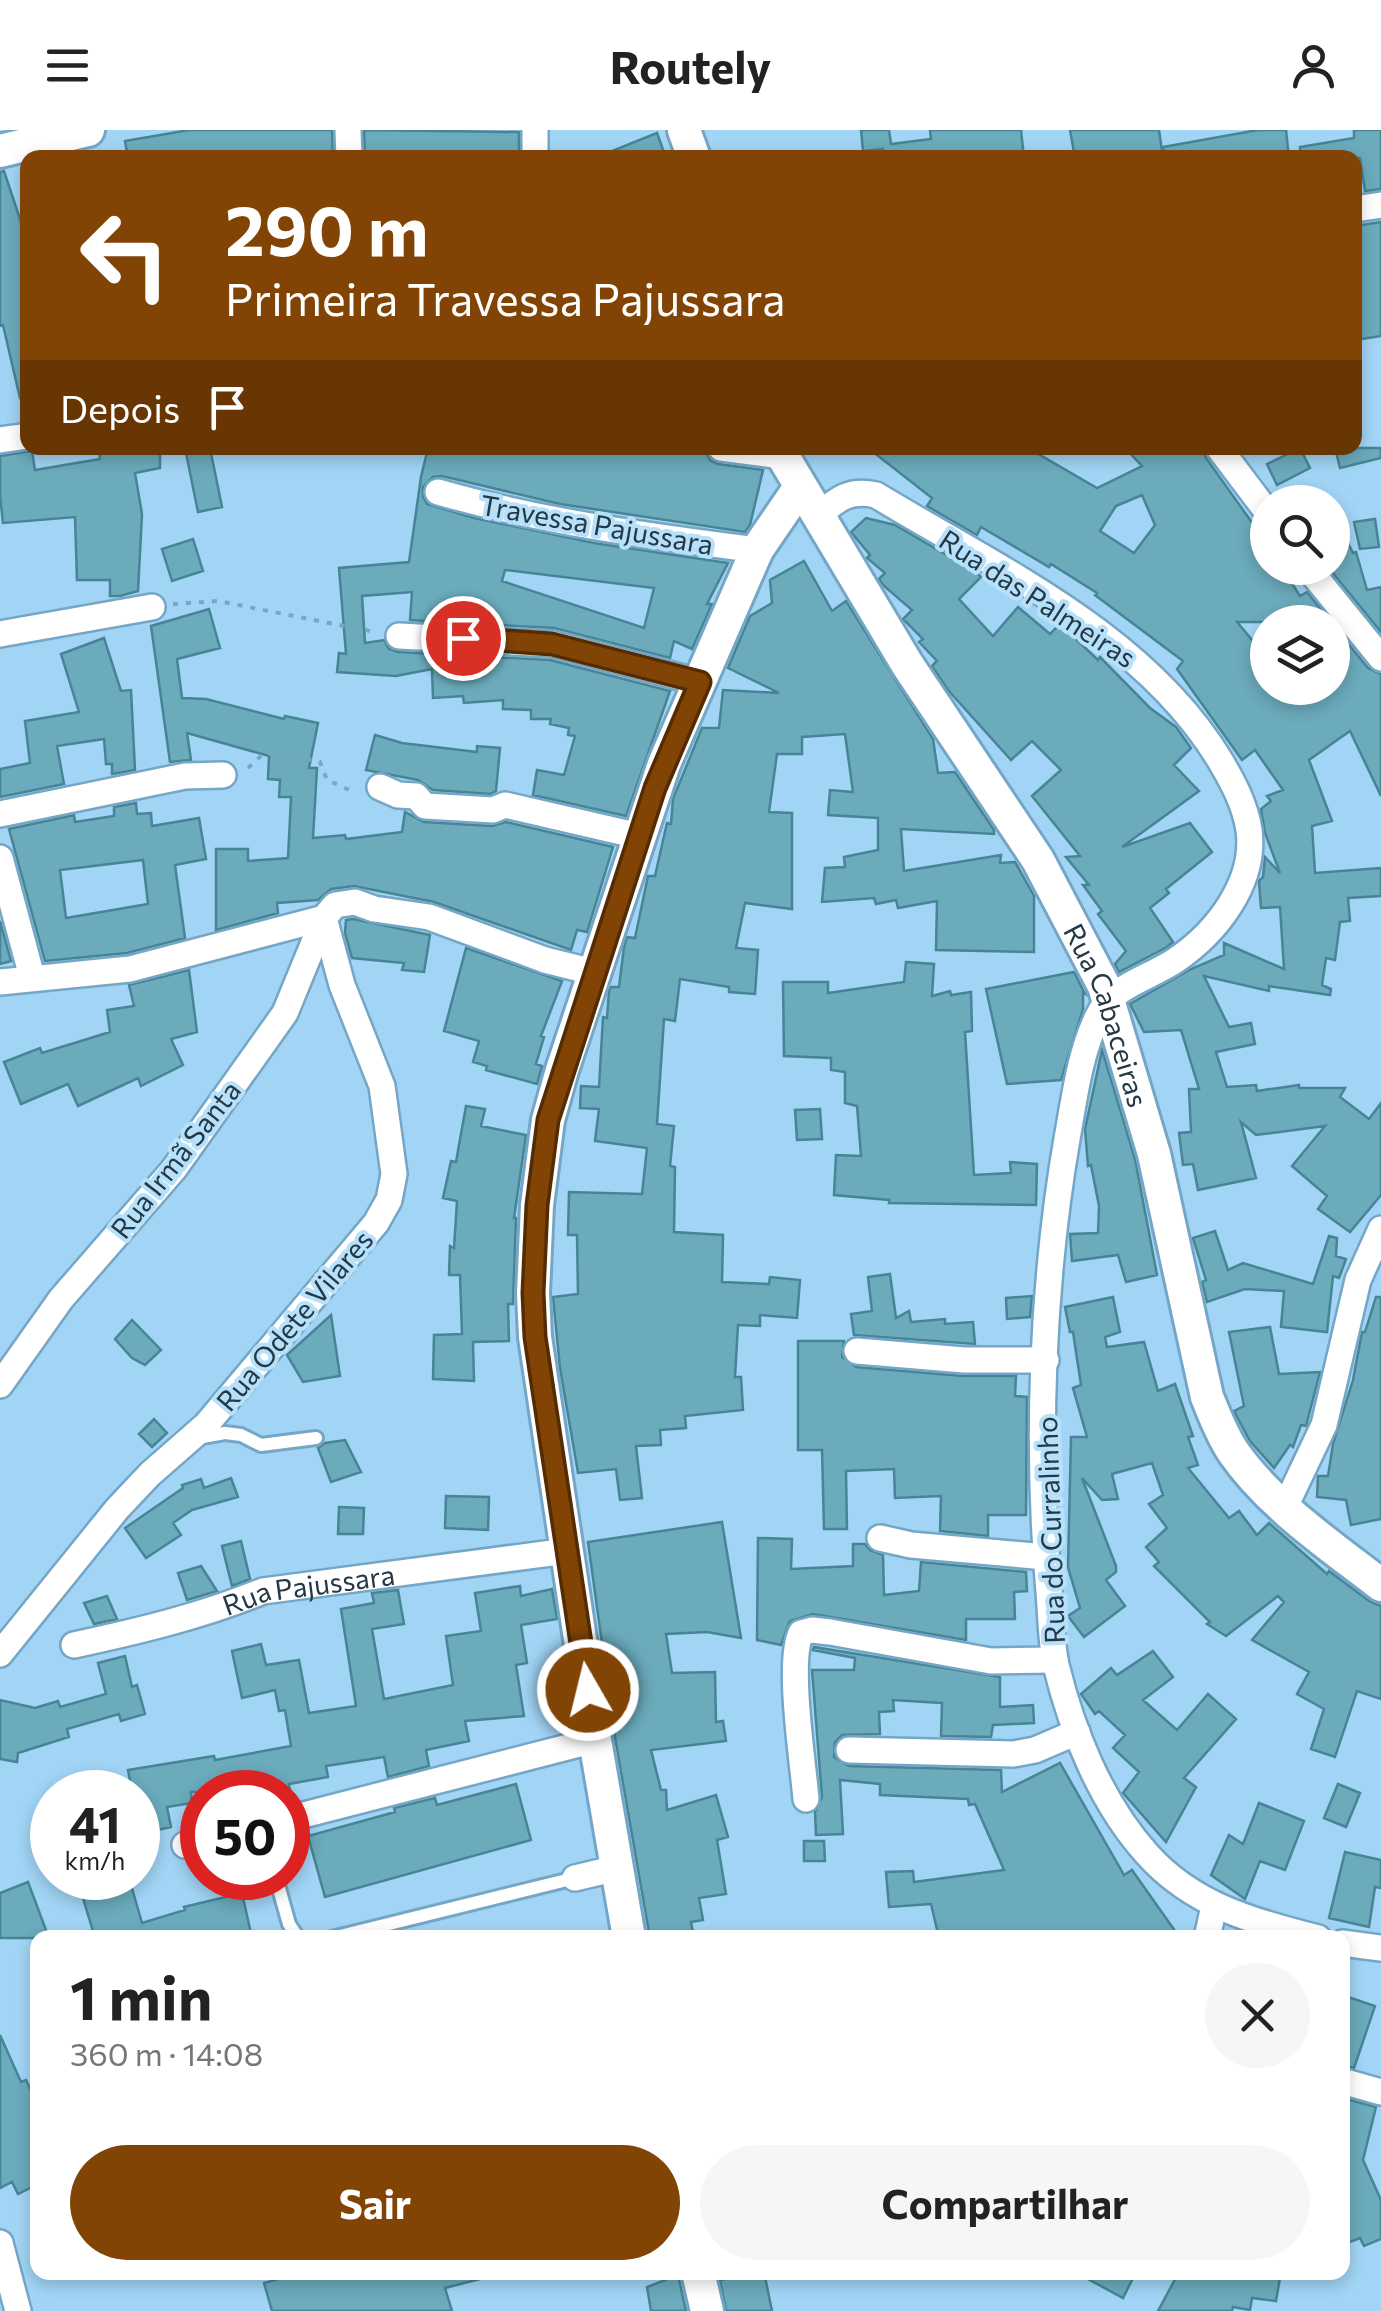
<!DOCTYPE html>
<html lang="pt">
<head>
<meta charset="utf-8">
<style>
  body { margin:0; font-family:Commissioner,sans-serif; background:#f6f6f6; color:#222; height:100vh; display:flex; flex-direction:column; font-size:38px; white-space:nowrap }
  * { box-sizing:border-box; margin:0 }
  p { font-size:32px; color:#767676 }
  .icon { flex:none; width:55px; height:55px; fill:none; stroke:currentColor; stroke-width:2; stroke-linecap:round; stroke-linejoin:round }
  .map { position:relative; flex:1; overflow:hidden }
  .details { position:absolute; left:30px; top:1800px; width:1320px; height:350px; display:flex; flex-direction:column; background:#fff; border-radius:20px; box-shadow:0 5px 15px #0003 }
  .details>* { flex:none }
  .banner { position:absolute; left:20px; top:20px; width:1342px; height:305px; border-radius:20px; box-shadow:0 5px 15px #0003; background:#824404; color:#fff; overflow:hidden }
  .fabs { position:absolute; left:1250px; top:355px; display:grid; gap:20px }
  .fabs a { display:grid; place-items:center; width:100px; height:100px; border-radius:50%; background:#fff; box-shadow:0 5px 15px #0003; font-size:50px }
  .speed { position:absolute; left:30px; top:1640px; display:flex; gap:20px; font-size:50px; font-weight:700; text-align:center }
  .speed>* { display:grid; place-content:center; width:130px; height:130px; border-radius:50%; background:#fff; box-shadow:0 5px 15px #0003; line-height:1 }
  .speed small { font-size:25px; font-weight:400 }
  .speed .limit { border:15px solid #d22; background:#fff; color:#111 }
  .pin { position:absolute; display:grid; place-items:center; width:85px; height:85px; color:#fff; margin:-42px; border:5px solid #fff; border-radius:50%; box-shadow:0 2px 10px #0007 }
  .me { position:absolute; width:110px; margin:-55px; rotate:352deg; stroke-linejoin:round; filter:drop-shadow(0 0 8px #0008) }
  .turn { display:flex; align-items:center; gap:35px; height:210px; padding:0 40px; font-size:45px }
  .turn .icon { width:130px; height:130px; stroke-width:2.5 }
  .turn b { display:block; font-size:70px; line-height:85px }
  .then { display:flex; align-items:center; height:95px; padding:0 40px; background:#0003; gap:20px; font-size:38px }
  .round { display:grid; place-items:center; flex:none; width:105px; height:105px; border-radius:52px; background:#f6f6f6 }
  .summary { display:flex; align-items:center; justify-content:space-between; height:170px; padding:0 40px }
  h1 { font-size:60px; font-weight:700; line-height:75px }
  .cta { display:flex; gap:20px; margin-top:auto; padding:20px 40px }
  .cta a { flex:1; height:115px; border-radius:60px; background:#824404; color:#fff; font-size:40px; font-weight:700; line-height:115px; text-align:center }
  .cta a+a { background:#f6f6f6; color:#222 }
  header { display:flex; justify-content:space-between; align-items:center; height:130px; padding:0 40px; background:#fff; font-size:45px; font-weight:700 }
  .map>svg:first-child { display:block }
  .building { fill:#6babbc; stroke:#468596; stroke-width:2.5; fill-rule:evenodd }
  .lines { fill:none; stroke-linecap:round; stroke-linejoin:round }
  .service-casing { stroke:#75a6c6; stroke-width:18 }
  .minor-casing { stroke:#75a6c6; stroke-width:30 }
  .secondary-casing { stroke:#75a6c6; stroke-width:38 }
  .path { stroke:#7ba5c0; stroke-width:4; stroke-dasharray:5 8; stroke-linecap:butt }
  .service { stroke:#fff; stroke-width:12 }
  .minor { stroke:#fff; stroke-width:25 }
  .secondary { stroke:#fff; stroke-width:32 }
  .route-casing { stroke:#542c03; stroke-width:25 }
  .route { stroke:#824404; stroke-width:18 }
  .labels { text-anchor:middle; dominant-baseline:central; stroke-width:8; stroke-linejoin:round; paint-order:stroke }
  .street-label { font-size:28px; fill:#243845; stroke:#b7e0fa }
</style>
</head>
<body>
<header><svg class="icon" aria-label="menu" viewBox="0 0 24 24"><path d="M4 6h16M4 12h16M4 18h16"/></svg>Routely<svg class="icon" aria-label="person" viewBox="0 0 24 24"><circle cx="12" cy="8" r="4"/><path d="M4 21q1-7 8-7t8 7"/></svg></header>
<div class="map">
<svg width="1381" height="2181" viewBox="0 0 1381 2181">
  <rect width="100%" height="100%" fill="#a1d4f5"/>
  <!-- building -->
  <path class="building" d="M189,0H332L333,28H128L125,11Z
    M364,0L519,2V27L365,28Z
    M861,0H889L891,14L931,9L930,0H1021L1024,28H883V19L863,21Z
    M1070,0H1159L1163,28H1075Z
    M1258,0H1286L1289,28H1164L1163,17Z
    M1354,0H1381V59L1365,61L1360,28H1301L1300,17L1354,8Z
    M657,3L666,28H597V27Z
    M4,41L28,113V267L20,268L3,195L0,196V42Z
    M1381,92V206L1355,210V96Z
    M114,318H130L131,323L160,318V338L135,343L142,384L138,461L120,466H110V450H77L75,387L3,393L0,366V326L32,321L35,340L100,329L99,320Z
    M185,318H210L222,377L198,382Z
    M428,318H692L705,320L710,330L718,334L763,340L750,395L745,402L560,374L442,346L433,347L423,357V367L427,374L474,388L594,413L728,433L707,474H712L692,519L674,511L670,528L554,498L410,490L412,462L362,466L365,513L384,510L389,519L398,522L550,530L670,561L626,686L533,665L537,640L564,645L575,606L568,605L569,598L550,594L551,589H531V580L503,579V570L464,573L463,566L433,568L432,539L396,546L337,542L339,523L346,524L339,438L409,432L421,347ZM505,440L654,458L644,498L502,451Z
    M868,318H1028L1097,358L1142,336L1125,318H1203L1206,328L1268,415V438H1282L1300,466L1307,462L1331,492H1237L1268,529V558H1332V494L1368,538L1381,544V666L1350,601L1309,630L1332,691L1312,696L1315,743L1381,738V766L1348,768L1350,791L1340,792L1335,830L1326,828L1322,855L1331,859L1330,865L1269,856V861L1204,846L1229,897L1251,893L1255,914L1216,922L1227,957L1256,955L1257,961L1299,955V958H1345L1340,967L1369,989L1381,973V1065L1350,1102L1318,1079L1327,1066L1292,1036L1325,996L1256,1005L1241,992L1256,1048L1198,1060L1193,1034L1183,1035L1179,1003L1191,1002L1189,959H1199L1181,900L1144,902L1130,874L1191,839L1224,825V813L1284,839L1280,777L1261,778L1259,751L1263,747L1265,727L1280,743L1265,703L1261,679L1271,671L1267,666L1283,660L1255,620L1242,630L1177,539L1183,531L1095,465L1097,463L1051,434L1049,437L981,397L977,405L927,376L932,368ZM1142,365L1155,395L1134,423L1100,401L1116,376Z
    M1300,318L1310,338L1277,355L1267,334Z
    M1335,318H1381V328L1340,338Z
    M1332,382L1353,423L1356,422L1367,460L1381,457V502L1332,442Z
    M866,388L895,395L977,443L981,447L959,469L993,506L1018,477L1050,504L1060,494L1098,530L1100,527L1150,578L1176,597L1191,618L1174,635L1199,661L1122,717L1190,693L1212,722L1166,759L1169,763L1150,778L1173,812L1167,817L1119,842L1115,834L1126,821L1098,784L1102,781L1083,755H1089L1066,727L1080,726L1032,666L1061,640L1032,611L1011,630L948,560L932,536L937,531L919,512L923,509L903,489L912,480L884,456L879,449L885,443L867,428L870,425L851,402Z
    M1375,389L1379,417L1360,419L1354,392Z
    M193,409L203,441L172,451L162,419Z
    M804,431L832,481L846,471L933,609L938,643L955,642L994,700V704L901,699L904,741L1001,725L1000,733L1015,732L1034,766V822L936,820L937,771L898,778L896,770L876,774L874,768L822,772L825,738L845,737L844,727L878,720V688L828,685L830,660L853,662L845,604L802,607V624H777L769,682L792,683V779L745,773L736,818L758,820L755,864L729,862V857L680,849L675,891L664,889L657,994L674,996L670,1036L675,1037L674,1102L723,1105L722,1152L769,1154L770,1147L800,1150L797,1188L760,1185V1196L738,1195L735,1247H741L743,1280L685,1286L686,1298L660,1300L661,1315L636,1316L642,1368L620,1370L616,1339L578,1343L560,1238L553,1167L578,1164L577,1105H568L569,1062L642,1064L647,1018L595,1011L599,979L580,978L581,956L599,957L603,887L607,888L609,861L611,857H619L624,817L627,807L635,808L648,746H655L667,693L671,694L673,669L702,598H719L723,560L779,563L728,538L750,486L772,473L770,450Z
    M209,479L220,518L177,529L182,568L206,569L284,589L285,586L318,593L309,638H317L313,708L345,705L346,709L402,702L405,682L424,692L492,696L506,692L613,717L587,802L577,800L571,820L434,772L354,756L331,759L318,770L277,773L278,783L216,800V719H248V731L288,728L291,667H279L280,650L268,649L269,626L187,603L191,630L170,632L151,496Z
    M104,508L121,561L131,560L135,640L112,644V634H106L104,609L57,616L64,654L0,667V639L30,633L25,591L79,582L61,524Z
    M375,605L402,613L477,622V616L500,618L496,661L490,664L433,660L418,650L366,640Z
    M136,673L137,684L151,683L152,696L199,688L206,729L175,735L185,808L127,823L45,831L9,699L74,685L75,692L114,686V677ZM143,730L148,774L66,788L60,740Z
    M353,789L430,805L424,842L402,840L404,833L352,828L345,803L346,790Z
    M0,791L11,831L0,834Z
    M466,818L562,851L541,906L544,907L536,934L542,936L537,954L486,940L487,936L473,932L479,911L444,901Z
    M906,832L934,834L932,866L950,861L951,865L971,862L972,901L965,902L974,1045L1011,1043L1010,1032L1037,1034L1036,1075L889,1073V1070L834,1065L836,1025L861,1026L857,976L845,973V942L831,940V928L784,926L783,852H828V863L904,852Z
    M189,840L197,902L171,909L183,935L141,956L138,948L78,976L68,954L21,974L4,932L40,918L42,923L110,902L107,880L134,876L129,855Z
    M1074,842L1085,864L1083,863V879L1061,950L1007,954L986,859Z
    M1102,920L1135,1029L1157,1145L1126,1152L1118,1125L1072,1131L1070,1104L1098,1103L1099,1076L1091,1035L1088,1036L1085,999Z
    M466,976L485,979L481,996L526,1005L514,1088H516L513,1174H508L509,1211L473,1212L474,1251L433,1249L434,1205L462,1204L460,1145H449L450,1116L454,1118L457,1071L443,1068L451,1031L456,1032Z
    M820,979L822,1009L797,1010L795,980Z
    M1215,1101L1228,1140L1243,1133L1313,1154L1329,1106L1337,1108L1336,1126L1346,1129L1339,1148L1333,1146L1327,1202L1281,1197L1284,1161L1245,1159L1207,1172L1202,1152L1206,1150L1193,1108Z
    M890,1144L896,1188L909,1181L911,1192L945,1189V1194L973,1192L975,1214L854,1205L851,1184L872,1181L868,1147Z
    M1032,1166L1030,1187L1007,1189L1006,1168Z
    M1113,1167L1120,1202L1105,1207L1107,1217L1144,1212L1158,1261L1175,1254L1193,1306L1188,1307L1198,1335L1188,1338L1229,1388L1239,1381L1257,1405L1269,1393L1327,1444L1329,1441L1369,1471L1381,1476V1569L1357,1561L1335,1627L1311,1619L1324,1579L1297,1564L1309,1542L1252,1510L1284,1472L1278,1466L1226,1506L1207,1494L1210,1492L1154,1436L1159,1432L1146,1417L1167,1398L1149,1374L1163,1365L1152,1333L1112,1344L1118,1369L1102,1370L1082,1348L1116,1436V1442L1106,1450L1125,1476L1084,1507L1068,1486L1080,1478L1068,1437L1071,1307H1087L1073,1258L1081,1255L1073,1202H1070L1065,1177Z
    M1376,1167H1381V1389L1351,1395L1346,1370L1317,1367L1318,1346H1328L1333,1314L1353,1250L1362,1202H1365Z
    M331,1185L340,1246L303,1252L287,1225Z
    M132,1190L161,1220L145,1235L132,1228L115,1209Z
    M1270,1197L1279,1244L1320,1242L1306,1296L1301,1295L1293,1317L1290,1315L1274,1338L1250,1311L1234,1281L1244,1276L1229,1202Z
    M798,1211H844L842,1227L856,1237L963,1246H1016L1015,1266L1027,1267L1026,1385H988V1406L940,1401L941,1366L895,1368L894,1339L846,1341L847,1399H824L822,1320H798Z
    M154,1289L167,1303L152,1317L139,1304Z
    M345,1310L361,1342L331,1352L318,1318L325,1313Z
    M231,1348L238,1367L192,1380L173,1393L181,1405L146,1428L125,1398L183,1358L182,1355L201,1349L204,1358Z
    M446,1366L489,1367L488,1400L445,1398Z
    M339,1377L364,1378L363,1404H338Z
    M722,1392L741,1508L707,1502L666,1504L672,1543L715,1542L716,1592L723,1591L726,1611L651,1620L661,1660H666L667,1680L716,1665L728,1707L717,1710L726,1764L699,1768L703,1790L691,1792L694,1808H650L615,1607L588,1412Z
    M758,1408L792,1409L791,1439L853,1436V1414H865L870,1420L883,1425L884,1465L919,1461L921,1432L1026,1442L1027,1461L1014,1462L1015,1489H966V1510L813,1484L790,1491L781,1515L757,1510Z
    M241,1411L250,1449L232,1456L222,1416Z
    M201,1436L217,1461L187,1470L178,1443Z
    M520,1456L521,1466L552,1459L557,1489L521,1495L527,1533L516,1535L524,1586L465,1591L469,1611L426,1620L429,1636L388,1647L384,1627L326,1636L328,1647L289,1654L290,1662H191L192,1673L167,1677L171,1697L140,1704L138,1662H132L128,1640L214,1626L215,1630L291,1616L285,1580L279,1581L275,1560L242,1568L232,1521L261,1514L266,1535L299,1530L309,1583L356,1576L341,1479L374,1473L372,1463L398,1460L404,1494L372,1499L384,1569L453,1555L446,1506L481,1501L475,1463Z
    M107,1466L117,1489L94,1494L84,1473Z
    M814,1517L1000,1547V1577L1033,1575L1034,1593L993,1595L991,1607L941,1606L942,1573L893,1570L894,1581L879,1582L880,1604L842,1605L835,1612L834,1627L849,1636L1001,1640L1002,1662L1060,1633L1124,1745L1132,1740L1180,1808H939L931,1774L889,1777L886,1742L913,1741L914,1752L1004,1740L975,1674L969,1675L968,1669L880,1665V1654L840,1650L843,1704L816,1705L815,1682L822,1667L812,1540H854L855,1528L813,1520Z
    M1153,1521L1173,1547L1143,1570L1177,1600L1208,1564L1236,1589L1184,1648L1196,1657L1166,1712L1123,1663L1139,1642L1113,1618L1125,1605L1099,1581L1095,1584L1081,1564L1111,1538L1117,1545Z
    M125,1526L132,1557L137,1555L145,1584L121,1591L119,1584L67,1599L69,1607L18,1623L17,1632L0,1629V1570L35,1578L58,1571L60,1577L106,1564L98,1533Z
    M516,1654L531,1710L325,1767L308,1706L395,1682L394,1678L435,1668L437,1675Z
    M1338,1654L1360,1663L1346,1697L1324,1688Z
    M1259,1673L1304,1691L1285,1740L1260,1731L1245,1769L1211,1745L1229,1705L1243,1714Z
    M804,1711H824L825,1731H804Z
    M1345,1722L1381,1730V1758L1375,1757L1369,1797L1329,1788Z
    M77,1748H129L142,1793L185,1780L184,1777L242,1763L252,1808H95Z
    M28,1752L49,1808H0V1763Z
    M1342,1865L1375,1876L1354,1938L1342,1935Z
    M0,1905L21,1952L26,1950L38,1975V2054L18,2064L12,2052L0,2058Z
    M1342,1968L1376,1977L1363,2030L1381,2070V2109L1364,2116L1360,2108L1342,2115Z
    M302,2142H479L480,2149L445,2158L452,2181H272L264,2153Z
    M764,2142L772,2181H726L720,2150Z
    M1075,2142H1136L1123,2168Z
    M1179,2142H1281L1276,2171L1252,2168L1250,2180L1233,2177L1232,2181H1158Z
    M678,2145L686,2181H651L647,2157Z"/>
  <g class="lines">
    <!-- service casing -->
    <g class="service-casing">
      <path id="service" d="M197,1308L225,1303L241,1305L261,1315L316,1308
        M276,1748L289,1794L298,1808
        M332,1808L575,1748"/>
    </g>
    <!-- minor casing -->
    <g class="minor-casing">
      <g id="minor">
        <path d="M348,0L349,28"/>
        <path d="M535,0V28"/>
        <path d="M1355,79L1381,75"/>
        <path d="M0,310L28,306"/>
        <path d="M721,318L781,326"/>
        <path d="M1219,318L1268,383"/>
        <path d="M438,362C543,392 649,406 757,420"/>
        <path d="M819,386C837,368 851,359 876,365C998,439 1146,506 1221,632C1234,654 1245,675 1249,700C1256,752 1217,802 1176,830C1148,849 1112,855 1097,888C1080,924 1075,964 1068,1003C1042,1150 1036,1314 1049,1462C1051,1486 1051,1512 1056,1535C1072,1601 1101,1673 1147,1724C1192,1775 1254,1792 1318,1808"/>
        <path d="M1308,438L1381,528"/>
        <path d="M0,504L152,477"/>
        <path d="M399,506L553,514L699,552"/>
        <path d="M380,657L398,665L416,666L425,676L493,680L505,675L639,706"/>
        <path d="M0,684L185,646L223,645"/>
        <path d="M0,728L32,847"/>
        <path d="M0,852L130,839L324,788"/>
        <path d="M857,1221L964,1230H1046"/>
        <path d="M0,1255L61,1169L174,1039L285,883L324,788L335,775L355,772L374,779L429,787L545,830L593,842"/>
        <path d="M1285,1377L1324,1295L1358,1150L1381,1099"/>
        <path d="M880,1408L911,1415L1046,1427"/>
        <path id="s1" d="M74,1515C139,1501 202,1486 263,1461L567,1421"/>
        <path d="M0,1524L117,1379L150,1344L206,1295L376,1093L389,1070L394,1044L382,956L342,855L324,788"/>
        <path d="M849,1620L1013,1624L1035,1620L1077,1602"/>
        <path d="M806,1669C803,1633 787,1531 801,1503L812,1500L830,1502L991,1531L1055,1530"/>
        <path d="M288,1689L595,1610"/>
        <path d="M185,1715L202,1711"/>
        <path d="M575,1748L617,1738"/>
        <path d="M1207,1808L1214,1776"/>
        <path d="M1342,1813L1381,1818"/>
        <path d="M1342,1951L1381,1962"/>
        <path d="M0,2113L18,2181"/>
      </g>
    </g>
    <!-- secondary casing -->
    <g class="secondary-casing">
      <g id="secondary">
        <path d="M684,0L694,28"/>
        <path d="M0,21L88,0"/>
        <path id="s2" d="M778,318L907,534L1038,730L1104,856L1154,1024L1207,1267C1215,1286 1222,1306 1234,1323C1271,1376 1331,1416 1381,1455"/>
        <path d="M629,1808L595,1610L535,1207L533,1163L537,1075L548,990L562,940L664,634L757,420L800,357"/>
        <path d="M698,2142L707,2181"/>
      </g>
    </g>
    <!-- path -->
    <path class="path" d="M173,474L218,471L375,502
      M248,638L264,623L291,625L320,632L327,650L356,663"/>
    <!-- service -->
    <use href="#service" class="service"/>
    <!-- minor -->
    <use href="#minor" class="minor"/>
    <!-- secondary -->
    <use href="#secondary" class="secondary"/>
  </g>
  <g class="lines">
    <!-- route casing -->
    <g class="route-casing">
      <path id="route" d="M463,508L552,514L700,552L655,658L548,990L537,1075L533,1163L535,1207L588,1560"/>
    </g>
    <!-- route -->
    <use href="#route" class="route"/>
  </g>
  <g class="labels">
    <!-- street labels -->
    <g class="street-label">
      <text transform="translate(597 394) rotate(10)">Travessa Pajussara</text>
      <text transform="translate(1038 468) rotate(33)">Rua das Palmeiras</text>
      <text stroke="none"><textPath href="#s2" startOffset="658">Rua Cabaceiras</textPath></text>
      <text transform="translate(175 1029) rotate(-52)">Rua Irmã Santa</text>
      <text transform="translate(294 1190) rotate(-50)">Rua Odete Vilares</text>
      <text transform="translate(1050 1400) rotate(-92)">Rua do Curralinho</text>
      <text stroke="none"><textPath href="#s1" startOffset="242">Rua Pajussara</textPath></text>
    </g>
  </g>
</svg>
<div class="fabs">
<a><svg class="icon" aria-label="search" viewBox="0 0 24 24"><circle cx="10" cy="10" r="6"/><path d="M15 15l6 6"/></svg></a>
<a><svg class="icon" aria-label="layers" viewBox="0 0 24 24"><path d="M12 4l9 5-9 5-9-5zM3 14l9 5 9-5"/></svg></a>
</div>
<div class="speed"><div>41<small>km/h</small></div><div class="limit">50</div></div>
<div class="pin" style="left:463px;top:508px;background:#d93025"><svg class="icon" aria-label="arrive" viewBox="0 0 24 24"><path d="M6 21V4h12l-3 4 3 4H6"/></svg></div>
<svg class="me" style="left:588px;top:1560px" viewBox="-20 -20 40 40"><circle r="17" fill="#824404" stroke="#fff" stroke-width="3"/><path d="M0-11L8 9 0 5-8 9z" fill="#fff"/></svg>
<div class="banner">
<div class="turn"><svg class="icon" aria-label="left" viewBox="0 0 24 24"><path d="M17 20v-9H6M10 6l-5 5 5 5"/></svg><div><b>290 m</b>Primeira Travessa Pajussara</div></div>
<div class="then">Depois<svg class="icon" aria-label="arrive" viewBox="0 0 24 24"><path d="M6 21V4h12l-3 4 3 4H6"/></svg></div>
</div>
<section class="details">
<div class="summary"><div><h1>1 min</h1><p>360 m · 14:08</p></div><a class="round"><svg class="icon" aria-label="close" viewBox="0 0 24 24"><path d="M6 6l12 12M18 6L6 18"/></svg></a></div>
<div class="cta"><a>Sair</a><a>Compartilhar</a></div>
</section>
</div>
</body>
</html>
